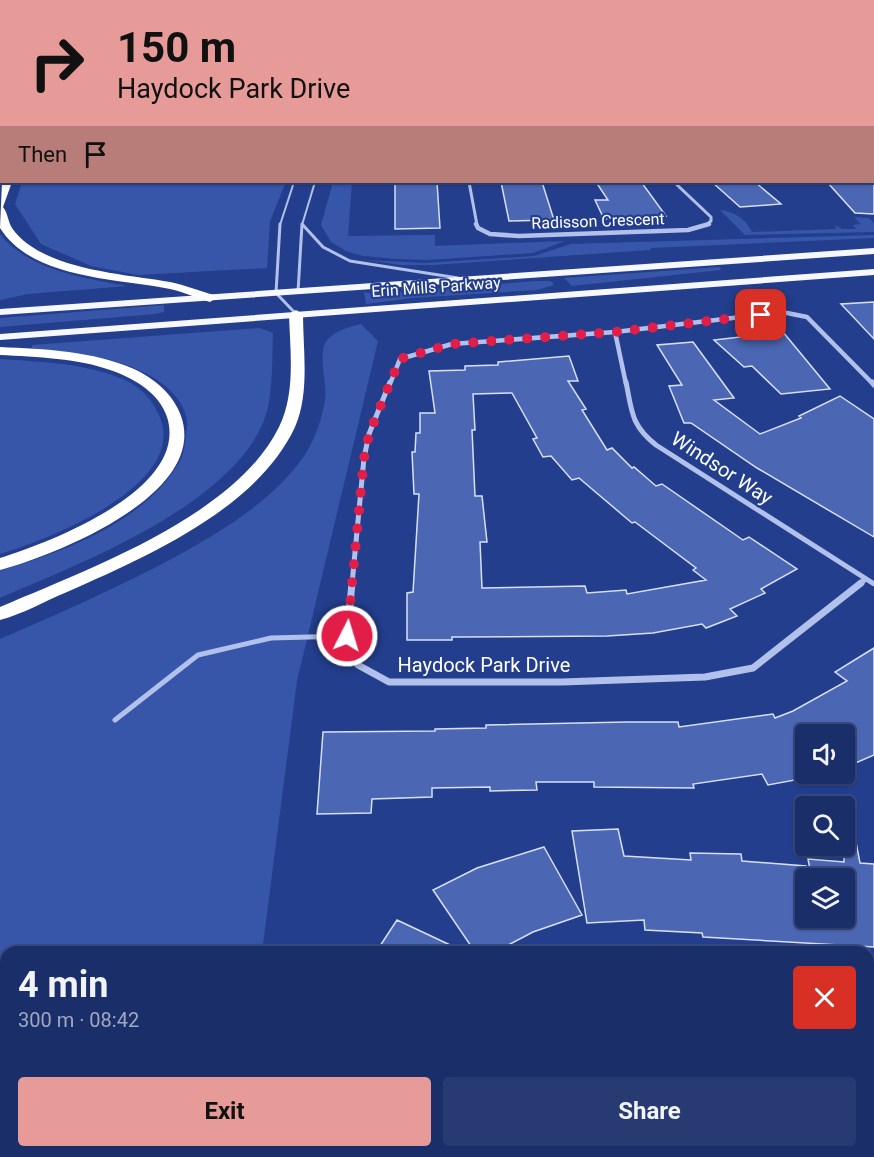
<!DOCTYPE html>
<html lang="en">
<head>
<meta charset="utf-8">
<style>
  body { margin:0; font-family:Roboto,sans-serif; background:#273a72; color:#f1f3f6; height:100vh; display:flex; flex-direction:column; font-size:22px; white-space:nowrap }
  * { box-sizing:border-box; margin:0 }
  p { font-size:20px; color:#9fa8c1 }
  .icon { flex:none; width:33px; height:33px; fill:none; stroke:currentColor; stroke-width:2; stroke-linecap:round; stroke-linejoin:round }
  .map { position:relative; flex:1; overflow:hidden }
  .side { position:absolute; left:0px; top:946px; width:874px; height:212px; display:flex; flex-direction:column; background:#1a2e6a; border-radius:18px 18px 0 0; box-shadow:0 2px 4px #0004,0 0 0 2px #384a7e }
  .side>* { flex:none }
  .guide { position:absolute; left:0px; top:0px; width:874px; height:183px; box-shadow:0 2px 4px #0004,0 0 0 2px #384a7e; background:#e69b98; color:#111; overflow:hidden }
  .tools { position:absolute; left:795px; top:724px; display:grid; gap:12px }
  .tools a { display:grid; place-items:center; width:60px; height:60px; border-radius:6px; background:#1a2e6a; box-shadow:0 2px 4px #0004,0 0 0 2px #384a7e; font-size:30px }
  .pin { position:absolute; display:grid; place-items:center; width:51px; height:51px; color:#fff; margin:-26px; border-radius:12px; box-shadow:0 3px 9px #0006 }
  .me { position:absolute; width:66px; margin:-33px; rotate:5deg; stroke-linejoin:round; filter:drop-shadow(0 0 4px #0008) }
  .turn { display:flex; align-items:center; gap:21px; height:126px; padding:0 18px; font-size:27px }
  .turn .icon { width:78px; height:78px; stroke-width:2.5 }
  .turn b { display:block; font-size:42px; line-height:51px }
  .then { display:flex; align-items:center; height:57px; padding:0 18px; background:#0003; gap:12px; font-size:22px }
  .round { display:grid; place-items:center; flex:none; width:63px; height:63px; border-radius:6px; background:#273a72 }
  .head { display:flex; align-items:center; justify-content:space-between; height:102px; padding:0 18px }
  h1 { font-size:36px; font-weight:700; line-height:45px }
  .cta { display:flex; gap:12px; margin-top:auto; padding:12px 18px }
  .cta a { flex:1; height:69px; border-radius:6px; background:#e69b98; color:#111; font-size:24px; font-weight:700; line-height:69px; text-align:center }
  .cta a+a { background:#273a72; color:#f1f3f6 }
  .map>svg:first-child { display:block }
  .green { fill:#3756aa }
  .building { fill:#4b67b4; stroke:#d7e0f8; stroke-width:1.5; fill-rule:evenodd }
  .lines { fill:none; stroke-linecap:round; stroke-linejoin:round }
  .lane-far2 { stroke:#b2c1eb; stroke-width:2 }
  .lane-far1 { stroke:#b2c1eb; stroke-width:3 }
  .lane { stroke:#b2c1eb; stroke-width:5 }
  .street-far4 { stroke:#b2c1eb; stroke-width:3 }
  .street-far3 { stroke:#b2c1eb; stroke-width:4.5 }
  .street-far2 { stroke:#b2c1eb; stroke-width:5 }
  .street-far1 { stroke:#b2c1eb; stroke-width:7 }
  .street { stroke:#b2c1eb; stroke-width:8 }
  .secondary { fill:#dde4f9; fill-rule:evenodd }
  .primary { fill:#f7f8fe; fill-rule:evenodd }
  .highway { fill:#fff; fill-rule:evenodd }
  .route { stroke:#e11d48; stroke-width:10; stroke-dasharray:0 18 }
  .labels { text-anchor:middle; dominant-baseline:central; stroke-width:4.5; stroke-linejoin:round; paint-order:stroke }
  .far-street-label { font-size:16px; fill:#fff; stroke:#233e8d }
  .street-label { font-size:20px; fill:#fff; stroke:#233e8d }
</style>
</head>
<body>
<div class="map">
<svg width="874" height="1157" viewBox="0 0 874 1157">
  <rect width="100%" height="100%" fill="#233e8d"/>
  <!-- green -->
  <path class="green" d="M22,182H286L270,221L267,268L138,275L91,266L41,244L15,204Z
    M333,182H352L348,236L435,235V246L565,241L533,253L426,260L396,259L363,256L346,251L331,242L321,225Z
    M720,210C736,212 745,219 752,232L837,229L834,225L843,229H856L853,225L861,224L854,217L869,218L874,223V232L745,235Z
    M0,234C29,271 85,278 127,286L28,294L0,300Z
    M874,235V238L651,248L650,250L433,265H402L364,260L425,263L534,256L571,244Z
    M720,267L721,270L572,286L564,278Z
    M536,281H551L554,285L537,290L413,298L366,304L364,292L373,294Z
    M164,305V312L155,314L0,327V318Z
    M361,324L378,341L297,681L262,952H6V1152H237L236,1157H0V639C60,613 119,587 177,556C222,531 267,504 299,463C313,446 321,422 325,401C328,383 316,351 328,339C337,330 349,327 361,324Z
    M259,328L273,333C272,355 273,391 267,411C241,503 80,563 0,598V570C63,553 146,521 180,461C184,454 185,443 186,434C193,407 167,383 143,372C110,355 68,353 32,348V345Z
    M0,359C42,362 86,363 125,380C143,388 154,402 161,420C184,487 47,540 0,554Z"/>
  <!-- building -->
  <path class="building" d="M395,182H437L440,228L395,229Z
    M501,182H542L554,220L509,221Z
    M596,182L642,183L666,216L604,219L595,200H608Z
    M712,182H755L781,204L740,207Z
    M827,182H874V214L855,213Z
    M874,302V339L841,304Z
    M783,332L830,389L781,394L752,366L744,367L714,340Z
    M693,342L734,398L714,400L760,434L801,418L799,416L840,396L874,419V537L757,468L691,423H684L669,386L682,385L657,345Z
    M569,356L578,381H568L586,409L582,410L607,450L612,448L632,468L634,467L656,486L662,484L743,540L749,537L797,569L761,589L765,593L730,609L737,616L706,628L702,624L653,633L607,636L452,637V640H407V593L413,592L419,494H414L412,452H415L416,433H420V413H435L429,371L465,370V366L498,365V362ZM512,393L537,438L533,439L543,457L551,456L572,480L579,478L632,523L635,522L696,568L693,570L706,580L627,594L626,590L587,593L585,586L482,588L480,542H487L482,496H475L472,430H475L473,394Z
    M874,648V755L844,768V735H806V778L768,785L762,774L693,784L694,788L594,787V782H536L537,790L490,791V787L432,788V797L372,799L371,813L317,814L323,732L435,731V729L486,728V725L627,722H678L679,727L773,714L775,718L793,711L847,681L835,672Z
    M853,827L860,863L874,864V947L703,937L702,933L645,930L644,920L587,923L572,831L618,829L624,856L691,860L690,853L741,854L742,861L806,866V918H844V879H812L808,859L844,862V828Z
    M544,847L582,915L533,932L495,952H475L433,890L477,868Z
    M397,920L465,952H376Z"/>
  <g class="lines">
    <!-- lane-far2 -->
    <path class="lane-far2" d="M221,2L223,0
      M280,225L294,182
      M302,225L315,182"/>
    <!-- lane-far1 -->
    <path class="lane-far1" d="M280,224L276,293L296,314
      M302,224L323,247L350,261L458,278
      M298,292L302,224"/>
    <!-- lane -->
    <path class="lane" d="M115,720L198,655L271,638L347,636"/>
    <!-- street-far4 -->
    <path class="street-far4" d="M578,2L590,0
      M469,182L477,225
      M674,182L711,217V221L706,225"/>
    <!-- street-far3 -->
    <path class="street-far3" d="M476,224L478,228L490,234L519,236L688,230L709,224
      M615,332L626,384
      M390,384L400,359L452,344L615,332L782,312L807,317L873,384"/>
    <!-- street-far2 -->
    <path class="street-far2" d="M626,382C632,412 631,425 656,445L874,584
      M872,382L874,385
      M352,584L364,458L369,434L390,382
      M859,584L866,579"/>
    <!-- street-far1 -->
    <path class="street-far1" d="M352,583L347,636L358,665L389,682H562L705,677L753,668L861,583"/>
    <!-- street -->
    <path class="street" d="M868,1024L874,1025
      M568,1152V1157"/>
    <!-- secondary -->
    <path class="secondary" d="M859,0L866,2H860Z
      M873,7H874V10H873Z"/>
    <!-- primary -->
    <path class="primary" d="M874,248V254L0,315V309Z
      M874,269V275L0,340V334Z"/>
    <!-- highway -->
    <path class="highway" d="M46,0H54L45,2Z
      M99,0H107L99,2Z
      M0,41H2L0,46Z
      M0,70H2L0,76Z
      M2,116V123L0,124V117Z
      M2,182H12L3,207C8,213 8,222 12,228C41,270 125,274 170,282C185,285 200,291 214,295L216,298L210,302C197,298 184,292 170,289C118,278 33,280 0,228Z
      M296,310L303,314C303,350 310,393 295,427C257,509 146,557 67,592C45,601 23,614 0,620V607C86,570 236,516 279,427C296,393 290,350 289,314Z
      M0,347C45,349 93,351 134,369C154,378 174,395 181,416C209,494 56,555 0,570V558C51,542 190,489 167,417C159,393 135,379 113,371C78,358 37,357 0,355Z"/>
  </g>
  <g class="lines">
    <!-- route -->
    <path class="route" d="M347,636L364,458L369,434L400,359L452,344L615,332L761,315"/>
  </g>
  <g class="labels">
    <!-- far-street labels -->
    <g class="far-street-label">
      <text transform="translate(598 221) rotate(-2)">Radisson Crescent</text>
      <text transform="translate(436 287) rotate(-4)">Erin Mills Parkway</text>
    </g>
    <!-- street labels -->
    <g class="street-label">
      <text transform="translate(722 468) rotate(33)">Windsor Way</text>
      <text x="484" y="665">Haydock Park Drive</text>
    </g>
  </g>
</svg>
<div class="tools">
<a><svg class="icon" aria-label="sound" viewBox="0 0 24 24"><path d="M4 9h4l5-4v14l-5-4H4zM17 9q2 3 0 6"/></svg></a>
<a><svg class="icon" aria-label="search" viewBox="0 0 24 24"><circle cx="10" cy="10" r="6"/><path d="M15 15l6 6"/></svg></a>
<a><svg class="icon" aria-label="layers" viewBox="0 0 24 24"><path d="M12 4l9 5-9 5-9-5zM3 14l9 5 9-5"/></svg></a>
</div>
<div class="pin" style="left:761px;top:315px;background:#d93025"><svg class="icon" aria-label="arrive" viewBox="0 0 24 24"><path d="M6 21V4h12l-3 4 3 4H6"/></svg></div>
<svg class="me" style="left:347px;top:636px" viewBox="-20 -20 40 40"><circle r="17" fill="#e11d48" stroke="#fff" stroke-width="3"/><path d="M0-11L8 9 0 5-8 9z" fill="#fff"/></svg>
<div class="guide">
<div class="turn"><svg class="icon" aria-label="right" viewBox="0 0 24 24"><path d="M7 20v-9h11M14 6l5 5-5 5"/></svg><div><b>150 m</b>Haydock Park Drive</div></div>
<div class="then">Then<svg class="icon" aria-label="arrive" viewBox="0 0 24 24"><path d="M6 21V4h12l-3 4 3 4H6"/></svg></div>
</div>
<section class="side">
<div class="head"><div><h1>4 min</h1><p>300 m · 08:42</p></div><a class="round" style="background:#d93025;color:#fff"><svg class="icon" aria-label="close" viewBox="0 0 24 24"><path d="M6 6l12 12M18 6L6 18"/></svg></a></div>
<div class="cta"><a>Exit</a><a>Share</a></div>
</section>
</div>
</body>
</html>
